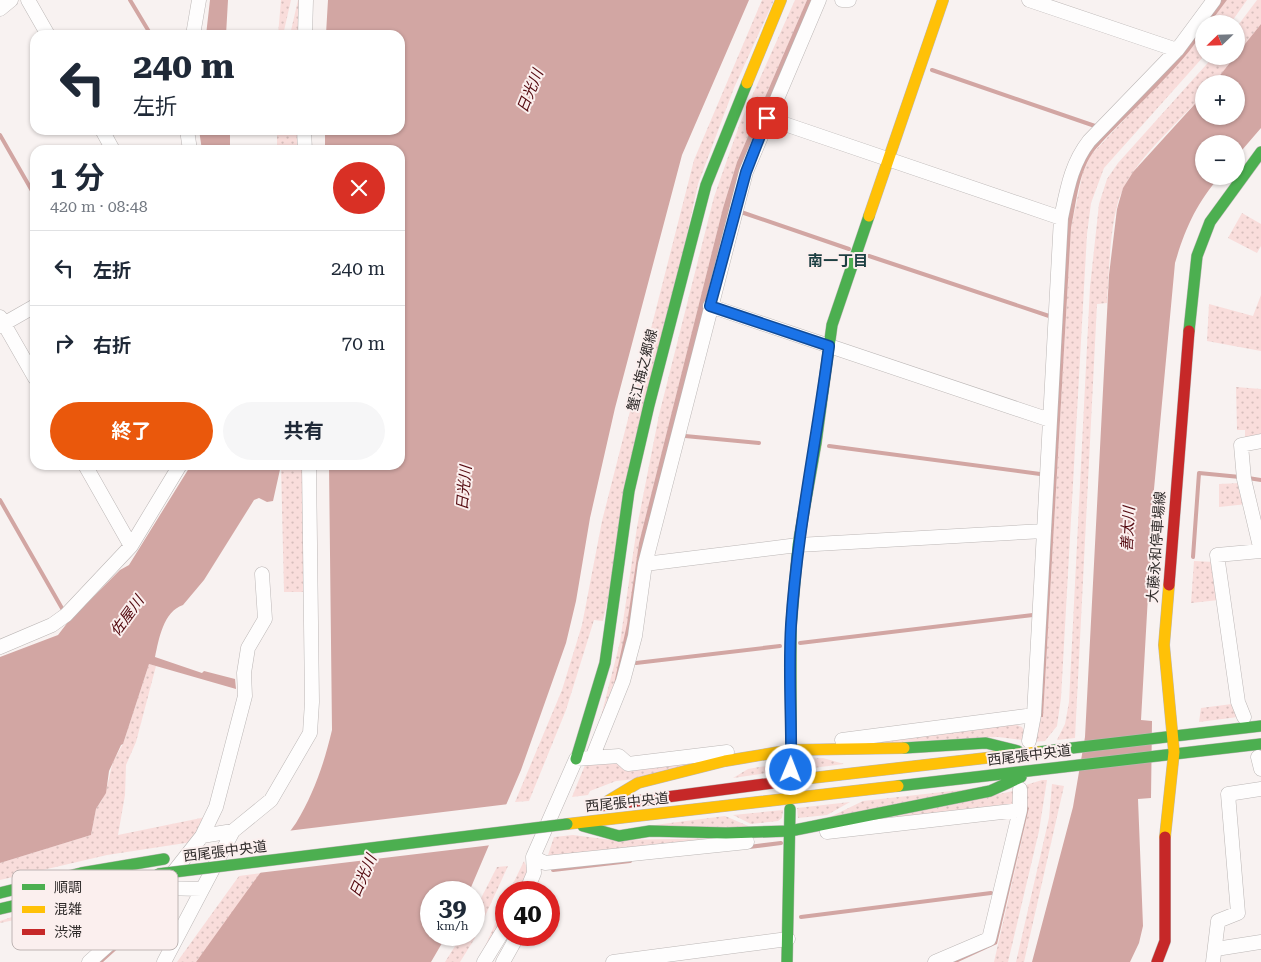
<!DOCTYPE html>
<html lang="ja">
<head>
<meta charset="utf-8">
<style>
  body { margin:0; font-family:"Roboto Serif","Noto Sans JP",serif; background:#f6f6f7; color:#1f2937; height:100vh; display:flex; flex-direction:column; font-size:19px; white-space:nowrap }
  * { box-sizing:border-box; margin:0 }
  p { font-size:16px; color:#747a83 }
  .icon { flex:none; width:28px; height:28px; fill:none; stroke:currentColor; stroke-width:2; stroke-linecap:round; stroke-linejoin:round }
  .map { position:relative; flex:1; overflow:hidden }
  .details { position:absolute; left:30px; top:145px; width:375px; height:325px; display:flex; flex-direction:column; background:#fff; border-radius:15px; box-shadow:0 1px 4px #0004 }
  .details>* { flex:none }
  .banner { position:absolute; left:30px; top:30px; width:375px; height:105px; border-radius:15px; box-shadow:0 1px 4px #0004; background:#fff; color:#1f2937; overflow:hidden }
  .needle { width:32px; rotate:247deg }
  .tools { position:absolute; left:1195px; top:15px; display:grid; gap:10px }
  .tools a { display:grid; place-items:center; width:50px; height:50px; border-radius:50%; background:#fff; box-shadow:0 1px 4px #0004; font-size:25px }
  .speed { position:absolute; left:420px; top:881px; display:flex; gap:10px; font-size:25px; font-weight:700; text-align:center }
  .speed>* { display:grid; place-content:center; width:65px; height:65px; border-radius:50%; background:#fff; box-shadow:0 1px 4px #0004; line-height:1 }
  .speed small { font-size:12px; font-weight:400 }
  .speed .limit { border:8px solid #d22; background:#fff; color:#111 }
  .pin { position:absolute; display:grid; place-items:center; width:42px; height:42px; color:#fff; margin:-21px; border-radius:10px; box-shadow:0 2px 8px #0006 }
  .me { position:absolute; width:55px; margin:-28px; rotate:1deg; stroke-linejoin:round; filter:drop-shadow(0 0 4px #0008) }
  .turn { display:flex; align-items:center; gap:18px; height:105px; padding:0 20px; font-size:22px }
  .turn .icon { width:65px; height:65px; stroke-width:2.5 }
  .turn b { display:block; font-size:35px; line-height:42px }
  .round { display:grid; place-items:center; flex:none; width:52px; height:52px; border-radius:26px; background:#f6f6f7 }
  .head { display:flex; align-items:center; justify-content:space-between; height:85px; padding:0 20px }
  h1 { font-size:30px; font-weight:700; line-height:38px }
  .primary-button { display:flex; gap:10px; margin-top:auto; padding:10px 20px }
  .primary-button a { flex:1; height:58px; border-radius:30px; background:#ea580c; color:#fff; font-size:20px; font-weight:700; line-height:58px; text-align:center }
  .primary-button a+a { background:#f6f6f7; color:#1f2937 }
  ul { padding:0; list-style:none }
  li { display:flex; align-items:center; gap:15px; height:75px; padding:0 20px; border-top:1px solid #e0e1e3 }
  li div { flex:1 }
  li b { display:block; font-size:19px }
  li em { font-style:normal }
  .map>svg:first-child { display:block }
  .green { fill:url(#green-dots) }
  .water { fill:#d2a6a3 }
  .pier { fill:#f8f2f1 }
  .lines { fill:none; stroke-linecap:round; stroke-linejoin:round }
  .stream { stroke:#d2a6a3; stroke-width:4 }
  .street-casing { stroke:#bcb7b6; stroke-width:15 }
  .fast-casing { stroke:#bcb7b6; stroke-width:12 }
  .slow-casing { stroke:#bcb7b6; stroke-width:12 }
  .jam-casing { stroke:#bcb7b6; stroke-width:12 }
  .street { stroke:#fefdfd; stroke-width:14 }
  .fast { stroke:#4caf50; stroke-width:11 }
  .slow { stroke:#ffc107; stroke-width:11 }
  .jam { stroke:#c62828; stroke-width:11 }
  .fast-bridge-casing { stroke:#bcb7b6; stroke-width:12; stroke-linecap:butt }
  .fast-bridge { stroke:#4caf50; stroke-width:11 }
  .route-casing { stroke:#114b97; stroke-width:12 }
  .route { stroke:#1a73e8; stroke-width:9 }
  .labels { text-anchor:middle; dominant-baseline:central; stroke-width:4; stroke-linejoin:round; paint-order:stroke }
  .street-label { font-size:14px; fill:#2f2b2a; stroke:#fbefee }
  .water-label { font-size:15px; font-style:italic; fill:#53080e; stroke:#fbefee }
  .neighbourhood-label { font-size:15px; font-weight:bold; fill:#1d3f42; stroke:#fbefee }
  .key { fill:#fbefee; stroke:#beb4b3; stroke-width:1 }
  .key-label { font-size:14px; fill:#2f2b2a }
</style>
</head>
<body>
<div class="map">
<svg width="1261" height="962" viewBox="0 0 1261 962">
  <defs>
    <pattern id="green-dots" width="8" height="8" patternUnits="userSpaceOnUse" patternTransform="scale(1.25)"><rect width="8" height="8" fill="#f9dddb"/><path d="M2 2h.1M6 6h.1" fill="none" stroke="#d6bebc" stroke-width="1.8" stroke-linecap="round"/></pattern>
  </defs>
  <rect width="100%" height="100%" fill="#f8f2f1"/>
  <!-- green -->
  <path class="green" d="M281,0H291L283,35H278Z
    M298,0H303L301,35H290Z
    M762,0H774L734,88L698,184L603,621L594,620L566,710L529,801L515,802L562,690L582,625L602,521L694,160Z
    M795,0H807L737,162L723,208L639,543L619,684L597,732L620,642L637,527L659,415L714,197L740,123Z
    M1227,0H1247L1230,24H1209Z
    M1257,0H1261V24L1236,56V28Z
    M1204,31V56L1104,168L1091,203L1087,234L1061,698L1057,726L1045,741L1032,742L1039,717H1043L1071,228L1083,172L1091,155L1189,51Z
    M1214,56H1236L1213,84H1204V94C1180,120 1139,157 1124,187C1110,212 1109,273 1107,303L1097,304L1075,738L1057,740L1065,724L1069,702L1090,287L1099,204L1107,179L1118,163Z
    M277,130H301V150H277Z
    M1242,213L1261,224V246L1257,253L1228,238Z
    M1261,295V351L1207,341L1209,304L1253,316Z
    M1236,387L1261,389V439L1245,441V430H1237Z
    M281,465H305L307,592H284Z
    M1241,483L1247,504L1219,507V484Z
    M1194,561L1214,562L1219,600L1191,603Z
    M149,664L156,666L136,742L126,765L125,795L118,835L206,817L192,842L107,855L0,880V863L91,835L96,809L102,800L108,783L113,761L123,744Z
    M1232,704L1238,717L1199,722L1201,708Z
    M1008,722L1022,727L1025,733L1023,740L998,737L857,744Z
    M718,757L637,779L616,781L590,791L588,795L572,797L585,765L614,760L619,766L628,768Z
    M823,758L844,764L797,770L802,759Z
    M772,765L779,767L781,771L733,778L748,769Z
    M1042,780H1047L1039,831L1008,962H994L1029,809L1025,807L1026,785Z
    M1052,784L1064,786L1024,962H1016L1049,818Z
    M987,787L828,818L863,801Z
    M1013,791L1012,804L864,823Z
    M850,802L827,815L798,818L797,808Z
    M783,810L782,818L778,821L751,824L733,815Z
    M725,816L753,828L647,826Z
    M573,835L612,840L734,838L555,858L548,855L554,837Z
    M524,861L529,872L522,892H509Z
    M508,866L475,938L460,962H445L462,935H474V912L497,867Z
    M262,873L196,962H177L239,876Z
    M153,886L132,913L117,904L97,903L0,923V921L18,915Z
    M506,899V919L487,951H483Z"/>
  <!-- water -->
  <path class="water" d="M210,0H228L226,35H206Z
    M328,0H749L682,155L615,408L590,518L576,601L566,643L521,770L469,892H431V935H447L445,938L431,962H196L296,823C314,793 324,764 332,730L329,465H400V150H325V135L320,134L321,130H400V35H328L326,34Z
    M807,0H815L743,165L619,684H614L627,624L639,543L723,208L737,162Z
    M1220,0H1227L1209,24H1204C1204,49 1111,128 1092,154C1078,175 1076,205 1071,228L1043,717H1039L1066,221L1074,182L1085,154Z
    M1261,24V128L1236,157V144H1204V176H1220C1196,204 1185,229 1175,263L1154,489L1141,720L1152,721L1151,798L1138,799L1143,926L1139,943L1130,962H1032L1073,807L1085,737L1109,275L1117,209L1123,188L1133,172L1204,94V116H1236V84H1213Z
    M199,130H230V150H202Z
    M191,465H281L273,501L267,502L259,498L254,500L204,580L183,605C163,612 159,639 155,657L202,673L204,671L235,679L236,689L149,664L123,744L121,745L109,771L106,793L96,809L91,835L0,863V657L58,635L68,622L120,570L129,565Z
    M1025,807L1029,808L997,944L958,962H946L994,942Z
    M162,895L165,897L124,943L103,962H99L124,940Z"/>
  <!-- pier -->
  <path class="pier" d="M509,804L492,845L258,873L287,831Z"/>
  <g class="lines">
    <!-- stream -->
    <path class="stream" d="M130,0L151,35
      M932,70L1095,126
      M0,135L35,196
      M741,212L849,249
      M869,256L1049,316
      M685,436L759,443
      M829,446L1040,474
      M1248,478L1261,480
      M0,500L63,610
      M1193,557L1199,473L1240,477
      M800,643L1033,615
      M636,663L780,646
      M749,847L781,843
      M553,870L630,861
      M801,917L991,893"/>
    <!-- street casing -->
    <g class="street-casing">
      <path id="street" d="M28,0L48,35
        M842,0H849
        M1029,0L1177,50
        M0,9L11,0
        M193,35L199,0
        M305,35L306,0
        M767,118L1061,218
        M102,130L113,150
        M187,130L190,150
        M304,130L305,150
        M710,306L1050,420
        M0,317L35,378
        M0,326L35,306
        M85,465L131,546
        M645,564L798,545L1044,531
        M0,647L52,625L66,615L131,546L180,465
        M1244,717L1238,702L1217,555L1261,551L1244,479L1241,445L1261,441
        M842,740L1034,715L1061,218C1067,190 1071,164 1089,141L1177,50L1214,0
        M1029,741L1034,715
        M1258,757L1261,769
        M592,758L623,681L635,636L645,564L746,172L819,0
        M827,832L1020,810
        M202,836L233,831L271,800L310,733L312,702L309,465
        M533,857L545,863L747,842
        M161,888L202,889
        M526,892L534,873L533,857L576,759L619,756L628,764L727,752
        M1216,949L1261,942
        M89,962L118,936L161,888L202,836L216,807L245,696L244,673L248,648L265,619L262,574
        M164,962L233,831
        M484,962L506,926
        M503,962L518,935
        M613,962L788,939
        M935,962L989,939L1020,810V789
        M1213,962L1218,921L1238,913L1228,794L1261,789"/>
    </g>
    <!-- fast casing -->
    <g class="fast-casing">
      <path id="fast" d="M1189,331L1197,256L1210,222L1261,152
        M904,748L986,743L1018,751
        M1038,752L1261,726
        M576,759L605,663L629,491L649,405L706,185L747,83
        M791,769V627L798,545L816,443L832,325L869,216
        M898,786L1261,744
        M583,826L619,836L650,831L726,833L790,831L990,791L1021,777
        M0,893L81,873L164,859
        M0,909L124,880
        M787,962L790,809"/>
    </g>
    <!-- slow casing -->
    <g class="slow-casing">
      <path id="slow" d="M747,83L781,0
        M869,216L943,0
        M803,779L1038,752
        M608,801L638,783L725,761L791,750L904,748
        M567,824L898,786
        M1165,837L1174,752L1164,645L1169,585"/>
    </g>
    <!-- jam casing -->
    <g class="jam-casing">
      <path id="jam" d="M1169,585L1189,331
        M599,806L803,779
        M1157,962L1165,941V837"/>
    </g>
    <!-- street -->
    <use href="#street" class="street"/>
    <!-- fast -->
    <use href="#fast" class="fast"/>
    <!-- slow -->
    <use href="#slow" class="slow"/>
    <!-- jam -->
    <use href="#jam" class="jam"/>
    <!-- fast-bridge casing -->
    <g class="fast-bridge-casing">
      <path id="fast-bridge" d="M158,874L567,824"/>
    </g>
    <!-- fast-bridge -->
    <use href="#fast-bridge" class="fast-bridge"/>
  </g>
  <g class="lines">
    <!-- route casing -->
    <g class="route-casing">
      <path id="route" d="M767,118L746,172L710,306L829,346C817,439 797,531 791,625C788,673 792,722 791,770"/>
    </g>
    <!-- route -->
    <use href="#route" class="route"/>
  </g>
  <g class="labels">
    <!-- street labels -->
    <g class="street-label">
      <text transform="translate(642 370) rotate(-76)">蟹江梅之郷線</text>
      <text transform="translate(1156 547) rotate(-86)">大藤永和停車場線</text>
      <text transform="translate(1029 755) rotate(-7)">西尾張中央道</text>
      <text transform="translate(627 802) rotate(-6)">西尾張中央道</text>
      <text transform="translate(225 851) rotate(-7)">西尾張中央道</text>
    </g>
    <!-- water labels -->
    <g class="water-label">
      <text transform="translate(530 91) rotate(-68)">日光川</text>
      <text transform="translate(464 488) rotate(-85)">日光川</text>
      <text transform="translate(1128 529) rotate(-87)">善太川</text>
      <text transform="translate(127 616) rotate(-54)">佐屋川</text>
      <text transform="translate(363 876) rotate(-66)">日光川</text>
    </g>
    <!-- neighbourhood labels -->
    <g class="neighbourhood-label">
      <text x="838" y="261">南一丁目</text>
    </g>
  </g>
  <!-- legend -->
  <rect x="12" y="870" width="166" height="80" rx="8" class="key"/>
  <rect x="22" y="884" width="23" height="6" fill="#4caf50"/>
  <rect x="22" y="906" width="23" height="7" fill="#ffc107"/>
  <rect x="22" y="929" width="23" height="6" fill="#c62828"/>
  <g class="key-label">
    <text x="54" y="892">順調</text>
    <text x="54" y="914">混雑</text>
    <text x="54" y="937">渋滞</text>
  </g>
</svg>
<div class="tools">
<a><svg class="needle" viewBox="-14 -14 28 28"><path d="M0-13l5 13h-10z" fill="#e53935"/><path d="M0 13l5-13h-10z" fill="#747a83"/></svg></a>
<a>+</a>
<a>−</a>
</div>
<div class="speed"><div>39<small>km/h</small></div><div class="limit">40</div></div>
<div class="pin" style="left:767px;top:118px;background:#d93025"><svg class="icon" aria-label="arrive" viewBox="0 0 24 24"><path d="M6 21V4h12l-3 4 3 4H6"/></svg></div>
<svg class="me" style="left:791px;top:770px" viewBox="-20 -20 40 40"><circle r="17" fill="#1a73e8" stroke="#fff" stroke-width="3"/><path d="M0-11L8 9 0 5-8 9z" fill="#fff"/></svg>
<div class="banner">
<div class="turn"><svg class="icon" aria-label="left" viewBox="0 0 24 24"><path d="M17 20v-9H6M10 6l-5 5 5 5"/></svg><div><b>240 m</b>左折</div></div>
</div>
<section class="details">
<div class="head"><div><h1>1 分</h1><p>420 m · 08:48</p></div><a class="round" style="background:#d93025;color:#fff"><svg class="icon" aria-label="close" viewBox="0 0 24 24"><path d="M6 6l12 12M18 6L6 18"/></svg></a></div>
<ul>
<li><svg class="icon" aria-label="left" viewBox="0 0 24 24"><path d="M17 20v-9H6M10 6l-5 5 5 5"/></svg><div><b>左折</b></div><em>240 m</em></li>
<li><svg class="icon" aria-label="right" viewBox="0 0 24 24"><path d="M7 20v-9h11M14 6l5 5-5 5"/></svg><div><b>右折</b></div><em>70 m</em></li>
</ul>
<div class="primary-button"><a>終了</a><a>共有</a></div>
</section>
</div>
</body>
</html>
